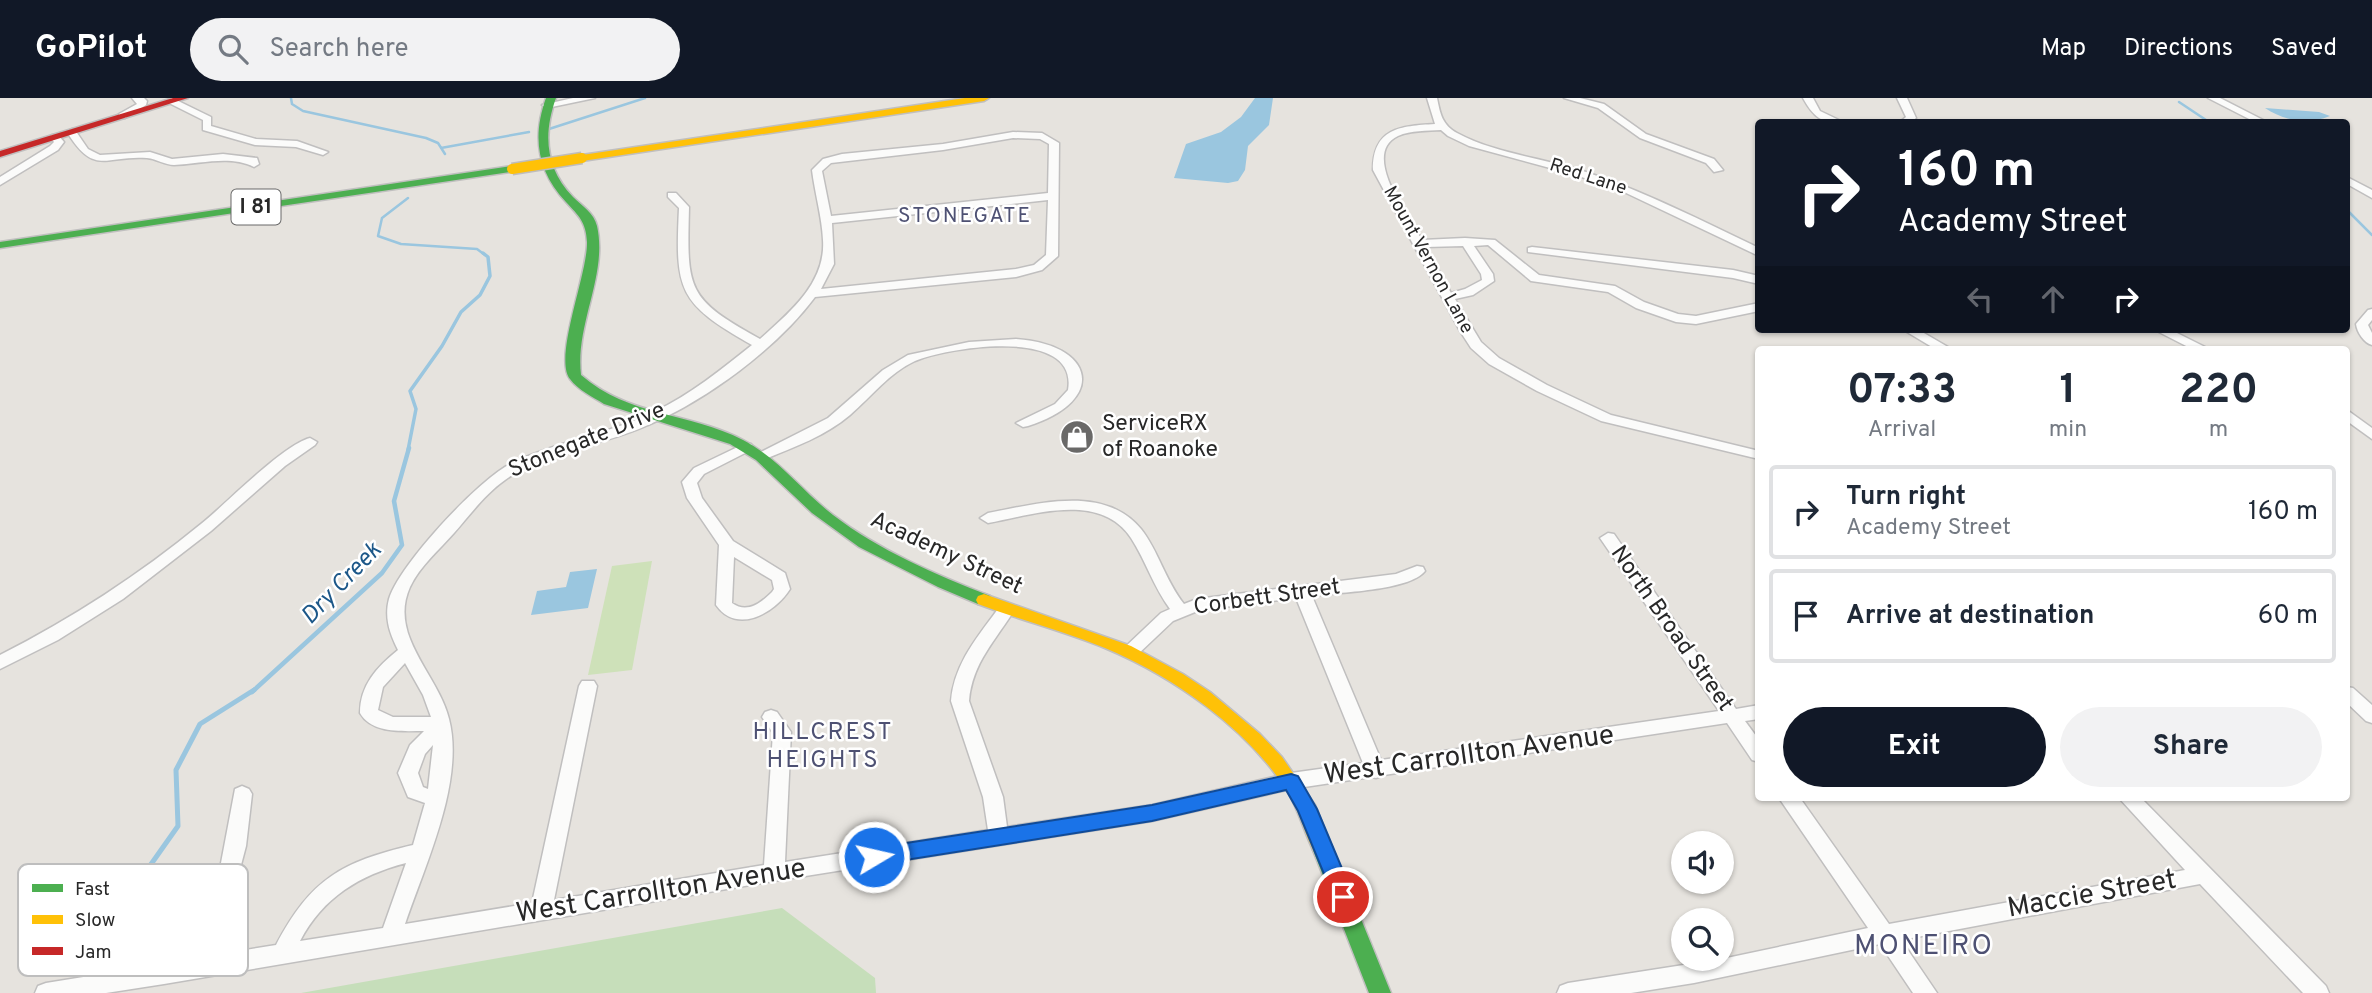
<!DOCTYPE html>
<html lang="en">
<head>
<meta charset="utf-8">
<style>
  body { margin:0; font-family:Overpass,sans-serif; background:#f2f2f3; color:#1f2937; height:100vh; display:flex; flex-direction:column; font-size:26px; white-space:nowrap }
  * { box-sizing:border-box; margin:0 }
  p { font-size:23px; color:#747a83 }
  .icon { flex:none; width:38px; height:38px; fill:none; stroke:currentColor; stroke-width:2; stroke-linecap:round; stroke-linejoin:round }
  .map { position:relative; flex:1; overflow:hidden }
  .side { position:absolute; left:1755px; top:248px; width:595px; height:455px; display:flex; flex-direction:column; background:#fff; border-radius:7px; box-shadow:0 2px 5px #0004 }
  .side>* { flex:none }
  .hud { position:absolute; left:1755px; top:21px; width:595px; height:214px; border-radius:7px; box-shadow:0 2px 5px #0004; background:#111827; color:#fff; overflow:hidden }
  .tools { position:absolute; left:1671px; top:733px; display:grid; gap:14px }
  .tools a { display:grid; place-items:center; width:63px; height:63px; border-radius:50%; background:#fff; box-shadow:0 2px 5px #0004; font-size:35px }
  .pin { position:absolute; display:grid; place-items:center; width:60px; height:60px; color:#fff; margin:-30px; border:4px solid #fff; border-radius:50%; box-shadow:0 2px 7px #0007 }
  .me { position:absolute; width:77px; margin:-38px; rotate:81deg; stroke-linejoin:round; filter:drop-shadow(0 0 5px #0008) }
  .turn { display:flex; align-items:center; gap:24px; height:147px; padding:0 28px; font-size:32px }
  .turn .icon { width:91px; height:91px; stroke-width:2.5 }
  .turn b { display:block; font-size:49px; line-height:60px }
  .lanes { display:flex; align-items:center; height:66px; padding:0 28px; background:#0003; justify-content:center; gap:35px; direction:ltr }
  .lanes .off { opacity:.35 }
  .eta { display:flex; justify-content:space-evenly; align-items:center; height:119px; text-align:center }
  .eta b { font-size:42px; font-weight:700; line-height:49px }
  .action { display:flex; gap:14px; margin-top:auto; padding:14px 28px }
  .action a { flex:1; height:80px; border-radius:42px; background:#111827; color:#fff; font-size:28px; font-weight:700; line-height:80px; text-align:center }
  .action a+a { background:#f2f2f3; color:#1f2937 }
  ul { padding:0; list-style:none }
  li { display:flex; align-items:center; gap:21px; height:94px; margin:0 14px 10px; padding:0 14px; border:4px solid #e0e1e3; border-radius:7px }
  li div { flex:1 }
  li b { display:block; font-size:26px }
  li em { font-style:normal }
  header { display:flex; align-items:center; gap:42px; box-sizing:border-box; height:98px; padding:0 35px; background:#111827; color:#fff }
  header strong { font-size:33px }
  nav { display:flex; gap:38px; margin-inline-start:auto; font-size:24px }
  .search { width:490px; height:63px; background:#f2f2f3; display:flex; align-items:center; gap:18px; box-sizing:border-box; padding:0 24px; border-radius:38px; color:#747a83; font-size:26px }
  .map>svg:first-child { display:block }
  .green { fill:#c6deba }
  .pitch { fill:#cee1b9 }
  .water { fill:#9ac6df }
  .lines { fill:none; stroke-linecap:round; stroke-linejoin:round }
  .stream-far3 { stroke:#9ac6df; stroke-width:2.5 }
  .stream-far2 { stroke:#9ac6df; stroke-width:3.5 }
  .stream-far1 { stroke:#9ac6df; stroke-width:4.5 }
  .stream { stroke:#9ac6df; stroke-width:5 }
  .street-casing { stroke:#c0bfbf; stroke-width:3 }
  .fast-casing { stroke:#c0bfbf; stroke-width:3 }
  .slow-casing { stroke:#c0bfbf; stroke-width:3 }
  .jam-casing { stroke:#c0bfbf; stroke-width:3 }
  .street { fill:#fbfbfa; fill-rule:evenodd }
  .fast { fill:#4caf50; fill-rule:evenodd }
  .slow { fill:#ffc107; fill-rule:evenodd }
  .jam { fill:#c62828; fill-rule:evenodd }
  .slow-bridge-casing { stroke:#bfbdbc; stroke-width:13; stroke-linecap:butt }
  .slow-bridge { stroke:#ffc107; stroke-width:10 }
  .route { fill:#1a73e8; stroke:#114b97; stroke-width:2 }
  .labels { text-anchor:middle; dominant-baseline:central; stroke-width:5; stroke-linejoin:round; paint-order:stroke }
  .far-street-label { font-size:19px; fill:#282828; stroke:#fff }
  .shield { fill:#fff; stroke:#686868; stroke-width:2 }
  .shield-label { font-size:21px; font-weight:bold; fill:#282828 }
  .far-neighbourhood-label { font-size:21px; letter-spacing:2px; fill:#4e5173; stroke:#fff }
  .poi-label { font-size:23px; fill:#282828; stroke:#fff; text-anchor:start }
  .street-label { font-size:23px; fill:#282828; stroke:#fff }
  .water-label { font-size:24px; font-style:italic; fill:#1c5788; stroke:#fff }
  .neighbourhood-label { font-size:24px; letter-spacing:2px; fill:#4e5173; stroke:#fff }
  .near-street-label { font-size:28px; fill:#282828; stroke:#fff }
  .near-neighbourhood-label { font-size:28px; letter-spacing:2px; fill:#4e5173; stroke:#fff }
  .key { fill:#fff; stroke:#bebebe; stroke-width:2 }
  .key-label { font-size:19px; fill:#282828 }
</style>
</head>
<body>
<header>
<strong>GoPilot</strong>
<div class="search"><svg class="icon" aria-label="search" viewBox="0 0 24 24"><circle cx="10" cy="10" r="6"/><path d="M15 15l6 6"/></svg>Search here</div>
<nav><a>Map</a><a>Directions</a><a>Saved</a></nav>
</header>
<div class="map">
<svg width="2372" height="895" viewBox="0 0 2372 895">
  <rect width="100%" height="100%" fill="#e6e3de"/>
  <!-- green -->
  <path class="green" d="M782,810L875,880L876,895H301Z"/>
  <!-- pitch -->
  <path class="pitch" d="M652,463L632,572L588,577L612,468Z"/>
  <!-- water -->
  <path class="water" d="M1255,0H1273L1269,27L1248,48L1245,72L1238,83L1228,85L1174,80L1186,46L1221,34L1241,19Z
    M2265,10L2319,14L2330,18C2307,27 2285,23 2265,10Z
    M597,471L588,510L531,517L537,493L566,489L570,474Z"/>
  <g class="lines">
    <!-- stream-far3 -->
    <path class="stream-far3" d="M291,0L292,6L303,13L426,40L438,45L445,56
      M2179,4L2209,24
      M549,31L645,0
      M441,50L529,34
      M408,100L382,120L378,138L401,146L477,151L485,157
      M2347,112L2372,137"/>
    <!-- stream-far2 -->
    <path class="stream-far2" d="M408,352L416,311L410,293L442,248L461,214L480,197L490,178L488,159L483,155"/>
    <!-- stream-far1 -->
    <path class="stream-far1" d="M252,594L382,475L402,447L394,403L409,350"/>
    <!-- stream -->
    <path class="stream" d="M36,871L142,779L178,728L176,672L200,626L254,592"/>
    <!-- street casing -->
    <g class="street-casing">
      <path id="street" d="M132,0H144L147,3L146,7L125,20H119V16L137,6Z
        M172,0L211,19V28L256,41L297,43L328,54L323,57L296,49L255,47L203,32V22L169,5L167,3Z
        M573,0H595L547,10L542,7Z
        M1427,0H1437C1440,15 1442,27 1457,35C1496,56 1544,60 1586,74C1646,94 1702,123 1759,150V158L1624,94L1576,77L1469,48L1448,38L1441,32C1427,33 1411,32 1398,38C1360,56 1409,119 1422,142L1465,140L1495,142L1539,177L1615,188L1644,204L1678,216L1696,218L1759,205V213L1696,226L1676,224L1636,210L1608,194L1531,183L1488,147L1474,148L1493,176L1494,183L1473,197L1455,201L1481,244L1499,260L1547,287L1611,317L1759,353V361L1601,323L1537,293L1489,266L1471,250L1460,233L1373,72C1373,30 1400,28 1435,26ZM1463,148L1481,176L1482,182L1465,191L1451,195L1426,149Z
        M1564,0H1580L1604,6L1646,36L1714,61L1723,72L1714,74L1706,65L1640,40L1598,10Z
        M1803,0H1813L1820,13L1843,24C1821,26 1813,18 1803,0Z
        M1897,0H1907L1916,20L1911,24H1900L1906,19Z
        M2208,0H2220L2267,24H2255Z
        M72,31L75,32L88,51L100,57L150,54L172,61L223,56L257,60L259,66L254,69C230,57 201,66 174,67C165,67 157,61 147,60C105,57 95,79 67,34Z
        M1013,34L1042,35L1059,45L1058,158L1042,172L1016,179L815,199C777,250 707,302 648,327C603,348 546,352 505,382C485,396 470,417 454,435C439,452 420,468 410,489C388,538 438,576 449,621C465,683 425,767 405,826L532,805L579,588L582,583H594L597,588L554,802L764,767L773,635L762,619L765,614L771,612L777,614L791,634L785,764L988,732L983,699L951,603C954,565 979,537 1001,507L1007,505L1015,511C996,542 972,565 969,603L1003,699L1007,729L1152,707L1291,675L1363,665L1296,500L1200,512L1173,523L1136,558H1124L1121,554L1124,550L1161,515L1170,511C1153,488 1146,463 1131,440C1100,393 1032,417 988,425L980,420L988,415C1037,406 1104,386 1141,431C1158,452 1165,482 1184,506L1197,501L1396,476L1417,468L1423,469L1425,473C1409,493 1338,494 1312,498L1381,662L1719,613L1600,440L1608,435L1614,436L1736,611L1759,607V621L1745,623L1759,642V664L1752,662L1727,625L1384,677L1376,680L1371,679L1291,691L1152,723L774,783L164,886L106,895H35L38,888L46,885L158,867L221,765L235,691L242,688L249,691L252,696L246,748L241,767L184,862L276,847C311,781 341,764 413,747L425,705L408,699L398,675L410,647L424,633C403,633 372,636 360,615C360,587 377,569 398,552C390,536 384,520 389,501C399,467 479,381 512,365C558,343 610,336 656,313C691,296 722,271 752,247C678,205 675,193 679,110L668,99V95H676L689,109C687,192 686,200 760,241C789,215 826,185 823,142C822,119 815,96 812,72L823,61L842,56L943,46ZM1013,40L1040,41L1049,46L1048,95L831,118L822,73L831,65L943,52ZM1048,102L1046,157L1034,167L1016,171L821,191L834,166L832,125ZM405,565L423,597L431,619H393L378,612L383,589ZM433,647L428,691L423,689L418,675L425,656ZM406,765L383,830L300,843C323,799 360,777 406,765Z
        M52,37H58L64,44L58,52L0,87V79L50,48L54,44L50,39Z
        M2347,79L2372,92V100L2347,86Z
        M1532,149L1733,172L1759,178V186L1733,180L1528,154V150Z
        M2372,211V222L2368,227L2372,235V247C2364,245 2357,234 2356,226L2368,212Z
        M1902,231H1917L1953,252H1937Z
        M2153,231H2169L2211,252H2194Z
        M1016,241C1094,246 1109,302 1028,328L1023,329L1016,325L1055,306L1068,292C1079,228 948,249 915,263C889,275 871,299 850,317C825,338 795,349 765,361H755L753,358L828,320L883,272L908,257L969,244Z
        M2347,312L2372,330V341L2347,323Z
        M310,340L317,344L315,347L285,368L211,433L123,501L58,542L0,571V557C71,521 139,477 201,426C226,406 283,347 310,340Z
        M746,345L751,346L753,349L751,352L704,376L697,385L702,400L733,443L785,475L790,491C775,515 737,537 716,507L719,447L687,400L682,384L694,370ZM734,459L772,482L774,491L772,494C761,505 747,516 732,505Z
        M2347,589L2353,590L2372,607V625L2366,623L2347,605Z
        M1779,700H1800L1889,826L2185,772L2119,700H2141L2326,888L2329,895H2303L2200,786L1901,842L1937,895H1913L1880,846L1694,885L1631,895H1557L1560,888L1568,885L1722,861L1868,830Z"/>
    </g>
    <!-- fast casing -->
    <g class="fast-casing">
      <path id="fast" d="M546,0H556C543,36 545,70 573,99C582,108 594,115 597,128C608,177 575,226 581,277C629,319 689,314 743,342C778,360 802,393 833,417C880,453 935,476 990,498L992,502L990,506H978L938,489L859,449L812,415L756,362L730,346L604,306C593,299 578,292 570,281C553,260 588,175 587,144C586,124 579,118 566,104C537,73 532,39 546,0Z
        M512,68L517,71L516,73L0,150V144Z
        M1323,744L1330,746L1333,752L1391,895H1369L1313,752L1316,746Z"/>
    </g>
    <!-- slow casing -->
    <g class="slow-casing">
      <path id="slow" d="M965,0H989L984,3L582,63L577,60L582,57Z
        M984,496L1131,548L1183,576L1210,594L1260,636L1282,659L1315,707L1333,752L1330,758L1323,760L1316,758C1305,737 1300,715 1288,694C1247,630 1174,579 1105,550C1063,533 1020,522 978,506L976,502L978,498Z"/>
    </g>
    <!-- jam casing -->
    <g class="jam-casing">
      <path id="jam" d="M173,0H188L0,59V53Z"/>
    </g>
    <!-- street -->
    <use href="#street" class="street"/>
    <!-- fast -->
    <use href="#fast" class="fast"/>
    <!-- slow -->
    <use href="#slow" class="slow"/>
    <!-- jam -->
    <use href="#jam" class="jam"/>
    <!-- slow-bridge casing -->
    <g class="slow-bridge-casing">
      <path id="slow-bridge" d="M512,71L582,60"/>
    </g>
    <!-- slow-bridge -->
    <use href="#slow-bridge" class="slow-bridge"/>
  </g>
  <!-- route -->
  <path class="route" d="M1291,676L1298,678L1317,711L1354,799L1351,805L1343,808L1336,805L1298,713L1286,692L1152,723L874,767L867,765L864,759L867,753L874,750L1152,707Z"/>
  <!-- icons -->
  <defs>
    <g id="shop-disc" transform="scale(1.75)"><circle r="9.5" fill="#6a6968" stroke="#fff"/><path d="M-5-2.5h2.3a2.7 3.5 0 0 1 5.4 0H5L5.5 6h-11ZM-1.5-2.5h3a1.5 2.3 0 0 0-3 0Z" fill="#fff"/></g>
  </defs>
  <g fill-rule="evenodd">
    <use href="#shop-disc" x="1077" y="339"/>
  </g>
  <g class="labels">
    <!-- far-street labels -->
    <g class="far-street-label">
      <text transform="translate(1588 79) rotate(18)">Red Lane</text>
      <text transform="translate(1428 162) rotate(61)">Mount Vernon Lane</text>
    </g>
    <!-- shield labels -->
    <rect class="shield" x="231.5" y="91.5" width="49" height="35" rx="5"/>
    <g class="shield-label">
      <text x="256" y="109">I 81</text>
    </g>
    <!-- far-neighbourhood labels -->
    <g class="far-neighbourhood-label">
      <text x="965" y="118">STONEGATE</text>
    </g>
    <!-- poi labels -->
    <g class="poi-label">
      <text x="1102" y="326">ServiceRX<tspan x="1102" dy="26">of Roanoke</tspan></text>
    </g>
    <!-- street labels -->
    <g class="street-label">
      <text transform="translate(587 343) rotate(-22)">Stonegate Drive</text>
      <text transform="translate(946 456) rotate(25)">Academy Street</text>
      <text transform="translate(1267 500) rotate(-8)">Corbett Street</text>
      <text transform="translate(1671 531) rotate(55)">North Broad Street</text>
    </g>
    <!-- water labels -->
    <g class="water-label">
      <text transform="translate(342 486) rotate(-46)">Dry Creek</text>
    </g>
    <!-- neighbourhood labels -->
    <g class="neighbourhood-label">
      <text x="823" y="635">HILLCREST<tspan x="823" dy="28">HEIGHTS</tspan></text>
    </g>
    <!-- near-street labels -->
    <g class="near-street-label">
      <text transform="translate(1469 658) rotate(-8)">West Carrollton Avenue</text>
      <text transform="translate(661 794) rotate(-9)">West Carrollton Avenue</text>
      <text transform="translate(2092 797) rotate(-10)">Maccie Street</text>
    </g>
    <!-- near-neighbourhood labels -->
    <g class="near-neighbourhood-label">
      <text x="1924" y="849">MONEIRO</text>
    </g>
  </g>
  <!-- legend -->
  <rect x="18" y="766" width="230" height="112" rx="10" class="key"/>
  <rect x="32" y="786" width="31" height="8" fill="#4caf50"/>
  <rect x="32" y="817" width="31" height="9" fill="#ffc107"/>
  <rect x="32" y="849" width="31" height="8" fill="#c62828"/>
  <g class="key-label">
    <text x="75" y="797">Fast</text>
    <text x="75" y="828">Slow</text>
    <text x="75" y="860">Jam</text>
  </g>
</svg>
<div class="tools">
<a><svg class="icon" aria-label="sound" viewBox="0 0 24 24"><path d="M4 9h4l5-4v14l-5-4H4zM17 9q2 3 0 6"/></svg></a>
<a><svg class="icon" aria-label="search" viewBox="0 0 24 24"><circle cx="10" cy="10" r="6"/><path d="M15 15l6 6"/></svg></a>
</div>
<div class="pin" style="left:1343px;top:799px;background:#d93025"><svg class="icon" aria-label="arrive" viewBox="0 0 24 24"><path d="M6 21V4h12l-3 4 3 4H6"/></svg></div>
<svg class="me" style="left:874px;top:759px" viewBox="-20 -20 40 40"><circle r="17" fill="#1a73e8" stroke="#fff" stroke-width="3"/><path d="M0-11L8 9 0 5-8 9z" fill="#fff"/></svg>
<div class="hud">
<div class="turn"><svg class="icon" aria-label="right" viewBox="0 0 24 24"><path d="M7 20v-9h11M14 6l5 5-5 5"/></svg><div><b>160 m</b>Academy Street</div></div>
<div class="lanes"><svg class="icon off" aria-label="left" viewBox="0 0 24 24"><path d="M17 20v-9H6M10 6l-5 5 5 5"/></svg><svg class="icon off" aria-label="ahead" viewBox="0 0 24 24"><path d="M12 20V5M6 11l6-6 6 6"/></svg><svg class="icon" aria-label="right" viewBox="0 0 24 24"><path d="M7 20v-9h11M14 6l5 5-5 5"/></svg></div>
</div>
<section class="side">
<div class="eta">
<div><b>07:33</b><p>Arrival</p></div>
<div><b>1</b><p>min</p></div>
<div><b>220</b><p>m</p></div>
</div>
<ul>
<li><svg class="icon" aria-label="right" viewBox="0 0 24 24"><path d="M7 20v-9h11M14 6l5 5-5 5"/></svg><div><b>Turn right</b><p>Academy Street</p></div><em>160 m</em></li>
<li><svg class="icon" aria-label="arrive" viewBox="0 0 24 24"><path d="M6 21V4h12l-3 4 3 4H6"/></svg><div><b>Arrive at destination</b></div><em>60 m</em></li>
</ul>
<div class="action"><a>Exit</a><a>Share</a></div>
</section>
</div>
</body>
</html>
